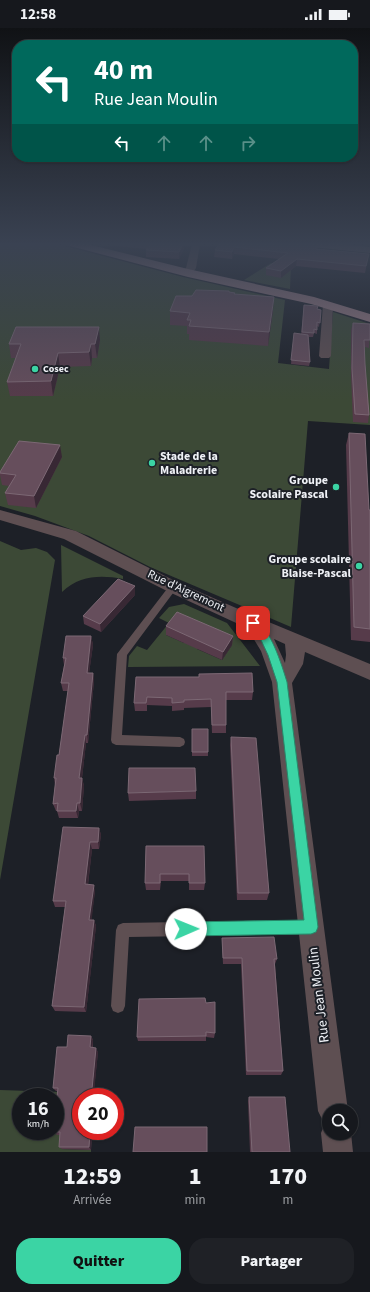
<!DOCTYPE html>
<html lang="fr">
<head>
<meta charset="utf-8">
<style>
  body { margin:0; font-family:"Source Sans 3",sans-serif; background:#1f2126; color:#f1f3f6; height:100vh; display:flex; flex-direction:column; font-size:15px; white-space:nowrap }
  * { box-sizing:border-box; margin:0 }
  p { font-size:13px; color:#9ea0a4 }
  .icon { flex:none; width:22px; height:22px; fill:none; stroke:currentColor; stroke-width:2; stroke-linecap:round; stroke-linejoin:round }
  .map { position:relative; height:1124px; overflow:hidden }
  .panel { display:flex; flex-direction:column; background:#16181d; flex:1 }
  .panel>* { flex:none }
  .guide { position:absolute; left:12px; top:12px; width:346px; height:122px; border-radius:16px; box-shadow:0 1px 3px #0004,0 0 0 1px #35373b; background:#00695c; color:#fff; overflow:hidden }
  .controls { position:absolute; left:322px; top:1076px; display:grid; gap:8px }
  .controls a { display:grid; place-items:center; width:36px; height:36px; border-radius:50%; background:#16181d; box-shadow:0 1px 3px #0004,0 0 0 1px #35373b; font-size:20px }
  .speed { position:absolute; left:12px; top:1060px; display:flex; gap:8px; font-size:20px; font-weight:700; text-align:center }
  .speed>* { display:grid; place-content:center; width:52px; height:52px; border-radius:50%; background:#16181d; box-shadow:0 1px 3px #0004,0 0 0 1px #35373b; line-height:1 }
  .speed small { font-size:10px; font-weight:400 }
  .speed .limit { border:6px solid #d22; background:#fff; color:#111 }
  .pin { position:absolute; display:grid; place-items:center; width:34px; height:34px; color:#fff; margin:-17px; border-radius:8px; box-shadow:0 2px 6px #0006 }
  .me { position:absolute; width:44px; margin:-22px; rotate:89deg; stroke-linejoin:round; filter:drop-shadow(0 0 3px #0008) }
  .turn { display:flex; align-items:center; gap:14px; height:84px; padding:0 16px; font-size:18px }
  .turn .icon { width:52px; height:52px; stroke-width:2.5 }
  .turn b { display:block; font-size:28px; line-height:34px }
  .lanes { display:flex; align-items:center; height:38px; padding:0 16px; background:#0003; justify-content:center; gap:20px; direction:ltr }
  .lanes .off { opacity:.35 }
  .eta { display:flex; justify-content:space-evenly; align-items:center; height:68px; text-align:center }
  .eta b { font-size:24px; font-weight:800; line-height:28px }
  .primary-button { display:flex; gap:8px; margin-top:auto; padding:8px 16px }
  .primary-button a { flex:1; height:46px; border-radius:16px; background:#3bd4a4; color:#111; font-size:16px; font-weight:800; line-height:46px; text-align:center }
  .primary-button a+a { background:#1f2126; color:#f1f3f6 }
  .status { display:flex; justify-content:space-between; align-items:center; height:28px; padding:0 20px; background:#16181d; direction:ltr }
  .status svg { height:11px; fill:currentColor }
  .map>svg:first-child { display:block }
  .green { fill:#3c4936; fill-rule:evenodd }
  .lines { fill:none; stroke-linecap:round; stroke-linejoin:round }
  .lane { fill:#5e4f52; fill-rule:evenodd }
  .street { fill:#5e4f52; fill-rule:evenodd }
  .secondary { fill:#81696f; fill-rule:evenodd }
  .primary { fill:#9c7d85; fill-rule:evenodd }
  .wall { fill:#563b4a }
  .shaded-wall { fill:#382834 }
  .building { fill:#664e5c; stroke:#7c6874 }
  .route { fill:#3bd4a4; stroke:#268a6b }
  .poi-dot { fill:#3bd4a4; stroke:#1d2027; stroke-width:1.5 }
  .labels { text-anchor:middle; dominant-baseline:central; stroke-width:4; stroke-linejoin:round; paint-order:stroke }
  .far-poi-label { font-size:10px; font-weight:bold; fill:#eff1f6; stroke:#1d2027; text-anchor:start }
  .poi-label { font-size:12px; font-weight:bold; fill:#eff1f6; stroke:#1d2027; text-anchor:end }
  .street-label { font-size:12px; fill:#eff1f6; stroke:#1d2027 }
  .near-street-label { font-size:14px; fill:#eff1f6; stroke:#1d2027 }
</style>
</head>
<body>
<div class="status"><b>12:58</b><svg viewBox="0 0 49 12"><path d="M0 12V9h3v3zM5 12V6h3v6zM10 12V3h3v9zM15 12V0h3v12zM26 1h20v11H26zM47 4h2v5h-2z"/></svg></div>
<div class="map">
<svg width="370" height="1124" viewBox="0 0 370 1124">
  <rect width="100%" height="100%" fill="#1d2027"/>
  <!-- green -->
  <path class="green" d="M0,216H57L183,249L285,272L278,335L329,341L333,284L370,296V397L308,393L291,599L150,539L89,508L35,488L0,478Z
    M271,235L291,239L290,261L244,252Z
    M0,513L21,522L36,520L47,524L55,532L0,852Z
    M61,517L123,548V551C101,547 80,547 62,564Z
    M184,576L227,595L260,638L128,639L129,628L137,618L147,622L169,595L159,590L169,579ZM177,592L195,600L194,603L206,609L208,606L232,617L222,632L197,621L199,619L186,613L184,615L166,607Z
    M0,1062L61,1064L63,1107L62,1121L91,1122V1124H0ZM21,1069H55V1103H21Z"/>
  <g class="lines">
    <!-- lane -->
    <path class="lane" d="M169,216H197L198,217L196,218L171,217Z
      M173,556L177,559L176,561L127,627L122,707L180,709L184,711L185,714L184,717L180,719L116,717L112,715L111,712L117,626L170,557Z
      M310,892L315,894L317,899L315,904L310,906L129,909L125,978L123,983L118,985L113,983L111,978L116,902L118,897L123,895Z"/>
    <!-- street -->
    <path class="street" d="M192,216H200L196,240L191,247L188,248L183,245L186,240Z
      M328,274L333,277L331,328L329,330H321L319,328L323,277Z
      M0,482L76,503L179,555L259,590L370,636V652L305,624L303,636L292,655L348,1083H329V1105H351L353,1124H323L321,1105L325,1095L323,1093L318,1083L272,654L261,623L247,600L167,563L64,511L0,492ZM274,611L285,616L286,627L285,635Z"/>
    <!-- secondary -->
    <path class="secondary" d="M305,216H343L370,219V225L311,219Z"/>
    <!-- primary -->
    <path class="primary" d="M68,216H87L188,241L314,269L370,286V294L311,276L188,249L70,218Z"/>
  </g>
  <!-- wall -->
  <path class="wall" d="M114,216H183L184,220L179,231L146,229V222L147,221L115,218Z
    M219,216L316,221L369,226L365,245L296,238L281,250L266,247V240L279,231L234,226L232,231L214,229L215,222Z
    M229,264L273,282L268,318L189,312V306H187V298L170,297V283L192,268Z
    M304,277L317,281L321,282L319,299L317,298V306L314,305L313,309H309L310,334L309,338L291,336L294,305L301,306Z
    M353,295L370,296L369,320L365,319V336L369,387L368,395L353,394L351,348V302Z
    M100,312L97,330H92L91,338L60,339L53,368H10L7,354L16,330H11L9,316Z
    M349,405L369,482H370V614L351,612L346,417Z
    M62,429L36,480L8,477L5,465L9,458L2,457L0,447V444Z
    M135,567L101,604L84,596L83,588Z
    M166,598L233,608L232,617L222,632L166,607Z
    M91,608L93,617L89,645H93L94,653L88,715H86L82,750L84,758L82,783H79L78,790H59L57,783H56L53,776L55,757L54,750L59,727L68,663H63L61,655L64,637L63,630Z
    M136,649L253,664L252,672H226V705H212L211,679L184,680V682L172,683V678L147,677V683H135L134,675Z
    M192,701L208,724V728H192Z
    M231,709L269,865L267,872H237L230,717Z
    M196,763V771L129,773L128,765Z
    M99,800L101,807L99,821H92L88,857L95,863L91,892H94L96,898L86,984L55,983L52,978L65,879H55L53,873Z
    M146,818L205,855L204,862H189V853H161L160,862H146L145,855Z
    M222,910L277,931L275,936L283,1043L281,1047H246L241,936H223L222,916Z
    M206,975L215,1005L214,1010L206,1009V1013H138L137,1009Z
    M91,1008L93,1012V1019L98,1024L94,1061H96L98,1065L81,1103H96L95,1107H92L91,1122L62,1121L59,1119L60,1107H57L54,1104L57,1063H56L53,1060L67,1019Z
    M249,1069L290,1124H250L248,1073Z"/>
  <!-- shaded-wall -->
  <path class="shaded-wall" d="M183,216H184V220L179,231V224Z
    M234,219V226L232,231V224Z
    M297,231L296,238L281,250V243Z
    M274,269L273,282L268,318L269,304Z
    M99,299L100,312L97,330L95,316Z
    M91,316L92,330L91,338L89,324Z
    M58,325L60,339L53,368L51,353Z
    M60,417L62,429L36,480L34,468Z
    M135,558V567L101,604L100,596Z
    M91,608L93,617L88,653L87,645Z
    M233,608L232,617L222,632L223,624Z
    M93,645L94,653L88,715L87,707Z
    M85,707L86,715L82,750L84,758L82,783L80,775L79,750Z
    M77,775L79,783L78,790L76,783Z
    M99,800L101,807L99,821L98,814Z
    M90,814L92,821L87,863L85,856Z
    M94,857L95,863L91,898L89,892Z
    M94,892L96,898L86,984L84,979Z
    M91,1008L93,1012L92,1023L90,1019Z
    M96,1020L98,1024L94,1065L92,1061Z
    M96,1061L98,1065V1069H96Z
    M93,1103H96L95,1107L93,1105Z
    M90,1105L92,1107L91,1122L89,1119Z"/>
  <!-- building -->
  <path class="building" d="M150,216H183L179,224L146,222Z
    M219,216H316V221L369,226L366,238L297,231L281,243L266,240L288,225L234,219L232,224L215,222Z
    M196,262L229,263V264L235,265L234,266L274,269L269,304L189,298L191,292H187L190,285L170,283L176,268H192Z
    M304,277L318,278L317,281L321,282L320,295L317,294V302L314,301V305L302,304Z
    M353,295L370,296V312H364L365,336L369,387L355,386L352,340Z
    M16,299H99L95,316H91L89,324L58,325L51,353L7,354L21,316H9Z
    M294,305L308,307L310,334L291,332Z
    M349,405L365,406L369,482H370V601L354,599Z
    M19,413L60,417L34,468L5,465L16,447L0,445V444Z
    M118,551L135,558L100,596L83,588Z
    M177,584L233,608L223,624L166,598Z
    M66,608H91L87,645H93L87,707H85L79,750H82L80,775H77L76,783H57L58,775L53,776L56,750H54L57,727H59L69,655H61L66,630H63Z
    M252,645L253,664H226V697H212L211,671L184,672V674L172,675V670L147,669L146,675H134L136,649H199V646Z
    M192,701H208V724H192Z
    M231,709L256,710L269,865H238Z
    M129,740H195L196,763L128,765Z
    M63,799L99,800L98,814H90L85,856L94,857L89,892H94L84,979L52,978L66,873H53Z
    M146,818H204L205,855H189V846H160V855H145Z
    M274,909L277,931H274L283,1043H247L242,930H223L222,910Z
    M205,970L206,975L215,974V1005L206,1004V1008L137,1009L139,971Z
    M68,1007L91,1008L90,1019L96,1020L92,1061H96V1069H81V1103H93V1105H90L89,1119H59L60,1104H54V1103H55V1090L58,1060H53L57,1019H67Z
    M249,1069H285L290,1124H252Z
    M135,1099H207V1124H133Z"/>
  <!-- sky -->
  <linearGradient id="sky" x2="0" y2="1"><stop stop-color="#101215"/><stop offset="0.58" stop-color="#3a4252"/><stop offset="1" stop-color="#3a4252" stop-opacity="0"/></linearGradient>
  <rect width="370" height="373" fill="url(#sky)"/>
  <!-- route -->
  <path class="route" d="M253,592C270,597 282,638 287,654L318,899L316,904L311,906L186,908L181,906L179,901L181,896L186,894L304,892L277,654L268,627L261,612L248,595Z"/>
  <!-- markers -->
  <g class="poi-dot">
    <circle cx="35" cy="341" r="4"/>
    <circle cx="152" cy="435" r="4"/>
    <circle cx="336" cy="459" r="4"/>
    <circle cx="359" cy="538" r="4"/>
  </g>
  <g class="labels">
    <!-- far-poi labels -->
    <g class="far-poi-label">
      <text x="43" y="341">Cosec</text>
    </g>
    <!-- poi labels -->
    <g class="poi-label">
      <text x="160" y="428" text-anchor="start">Stade de la<tspan x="160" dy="14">Maladrerie</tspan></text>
      <text x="328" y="452">Groupe<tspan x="328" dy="14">Scolaire Pascal</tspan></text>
      <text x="351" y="531">Groupe scolaire<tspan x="351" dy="14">Blaise-Pascal</tspan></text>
    </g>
    <!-- street labels -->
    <g class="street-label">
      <text transform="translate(186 563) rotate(25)">Rue d'Aigremont</text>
    </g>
    <!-- near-street labels -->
    <g class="near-street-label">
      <text transform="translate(319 967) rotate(-97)">Rue Jean Moulin</text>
    </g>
  </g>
</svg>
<div class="controls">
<a><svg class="icon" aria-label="search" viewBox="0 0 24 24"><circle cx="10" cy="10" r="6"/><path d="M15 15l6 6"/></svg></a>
</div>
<div class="speed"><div>16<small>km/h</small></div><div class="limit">20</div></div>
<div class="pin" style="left:253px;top:595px;background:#d93025"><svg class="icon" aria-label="arrive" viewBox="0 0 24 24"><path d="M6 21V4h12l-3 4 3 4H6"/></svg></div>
<svg class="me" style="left:186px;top:901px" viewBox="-20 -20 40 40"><circle r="19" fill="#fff"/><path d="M0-13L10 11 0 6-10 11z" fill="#3bd4a4"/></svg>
<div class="guide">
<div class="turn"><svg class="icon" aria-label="left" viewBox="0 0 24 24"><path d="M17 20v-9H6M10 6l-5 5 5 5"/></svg><div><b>40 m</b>Rue Jean Moulin</div></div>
<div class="lanes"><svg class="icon" aria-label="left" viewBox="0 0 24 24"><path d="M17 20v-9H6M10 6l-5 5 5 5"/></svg><svg class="icon off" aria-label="ahead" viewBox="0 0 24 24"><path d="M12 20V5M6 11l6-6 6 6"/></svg><svg class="icon off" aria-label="ahead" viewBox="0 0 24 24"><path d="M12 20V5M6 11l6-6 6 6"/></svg><svg class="icon off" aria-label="right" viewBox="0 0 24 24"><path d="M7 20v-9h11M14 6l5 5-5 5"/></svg></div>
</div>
</div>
<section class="panel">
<div class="eta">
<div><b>12:59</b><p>Arrivée</p></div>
<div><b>1</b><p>min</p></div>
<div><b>170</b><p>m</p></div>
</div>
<div class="primary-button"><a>Quitter</a><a>Partager</a></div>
</section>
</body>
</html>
